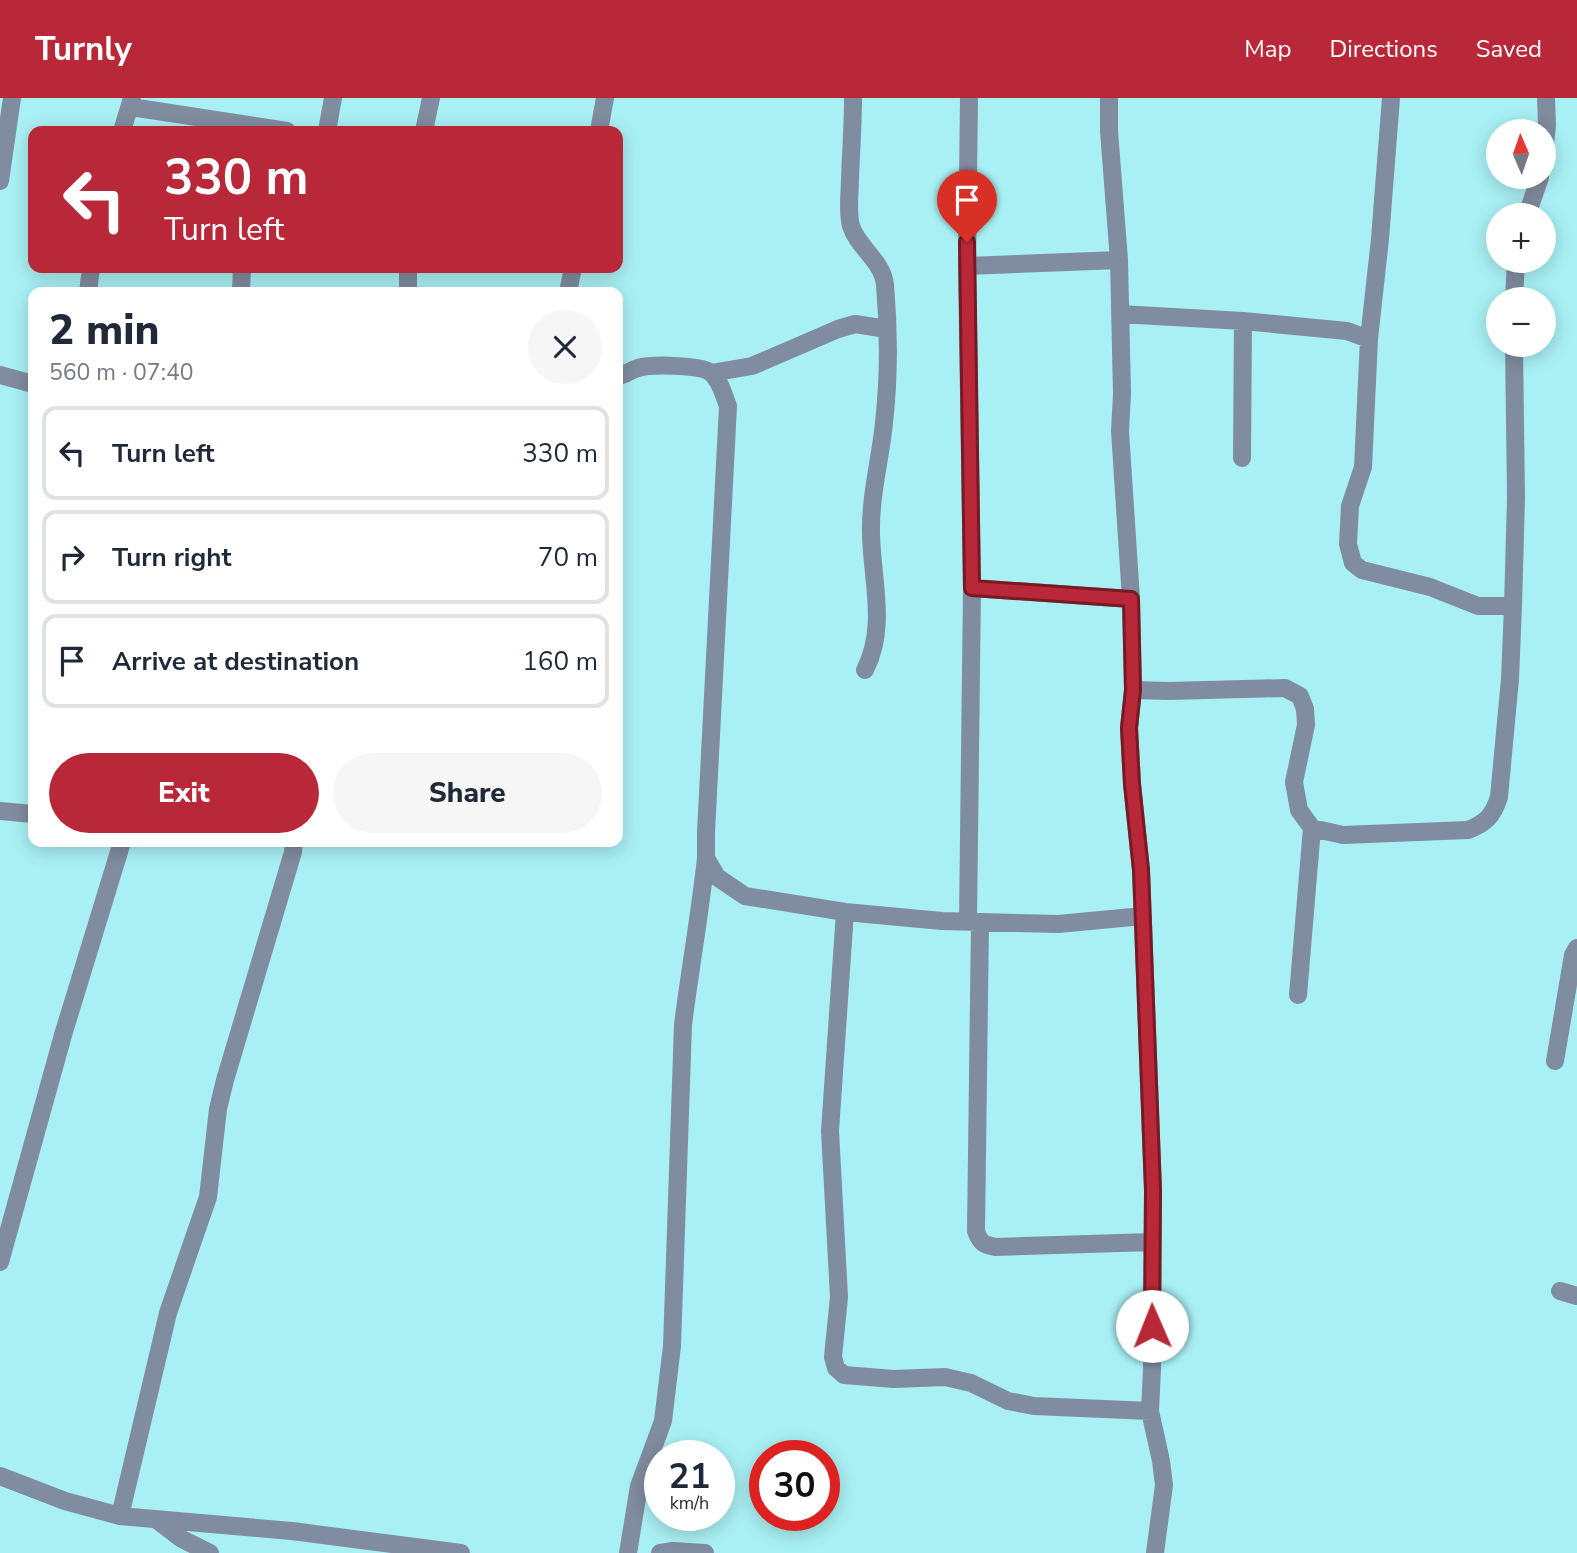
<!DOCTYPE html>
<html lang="en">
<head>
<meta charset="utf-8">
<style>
  body { margin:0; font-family:"Nunito Sans",sans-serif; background:#f6f6f7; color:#1f2937; height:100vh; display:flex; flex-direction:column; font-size:26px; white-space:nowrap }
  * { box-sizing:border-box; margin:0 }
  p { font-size:23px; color:#747a83 }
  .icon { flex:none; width:38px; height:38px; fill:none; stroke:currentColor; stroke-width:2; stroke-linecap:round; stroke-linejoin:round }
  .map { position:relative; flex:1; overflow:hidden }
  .panel { position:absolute; left:28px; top:189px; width:595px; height:560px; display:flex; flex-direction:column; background:#fff; border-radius:14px; box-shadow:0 4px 18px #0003 }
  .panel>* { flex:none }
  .top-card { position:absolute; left:28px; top:28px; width:595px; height:147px; border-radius:14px; box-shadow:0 4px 18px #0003; background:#b92838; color:#fff; overflow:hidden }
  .needle { width:46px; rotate:358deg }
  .tools { position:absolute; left:1486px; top:21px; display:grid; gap:14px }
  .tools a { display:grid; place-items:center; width:70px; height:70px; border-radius:50%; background:#fff; box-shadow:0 4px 18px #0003; font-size:35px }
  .speed { position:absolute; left:644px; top:1342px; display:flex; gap:14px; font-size:35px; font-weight:700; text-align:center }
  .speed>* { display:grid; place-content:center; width:91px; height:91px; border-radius:50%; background:#fff; box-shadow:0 4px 18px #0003; line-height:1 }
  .speed small { font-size:18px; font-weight:400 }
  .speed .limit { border:10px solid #d22; background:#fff; color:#111 }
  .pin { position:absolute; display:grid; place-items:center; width:60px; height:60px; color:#fff; margin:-72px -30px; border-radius:50% 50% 50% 0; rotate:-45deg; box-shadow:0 0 7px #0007 }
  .pin .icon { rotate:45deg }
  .me { position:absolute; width:77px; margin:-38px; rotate:359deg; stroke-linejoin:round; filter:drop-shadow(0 0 5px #0008) }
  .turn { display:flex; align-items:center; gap:24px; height:147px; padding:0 21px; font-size:32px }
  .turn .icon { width:91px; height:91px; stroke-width:2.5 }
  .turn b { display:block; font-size:49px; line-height:60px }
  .round { display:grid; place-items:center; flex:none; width:74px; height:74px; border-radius:37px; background:#f6f6f7 }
  .head { display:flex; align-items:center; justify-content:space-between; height:119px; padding:0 21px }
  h1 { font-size:42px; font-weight:800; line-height:52px }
  .primary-button { display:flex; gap:14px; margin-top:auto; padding:14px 21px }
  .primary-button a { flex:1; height:80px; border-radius:42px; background:#b92838; color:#fff; font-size:28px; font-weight:800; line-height:80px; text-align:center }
  .primary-button a+a { background:#f6f6f7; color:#1f2937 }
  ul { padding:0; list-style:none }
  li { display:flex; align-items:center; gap:21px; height:94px; margin:0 14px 10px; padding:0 7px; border:4px solid #e0e1e3; border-radius:14px }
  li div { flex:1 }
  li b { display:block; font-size:26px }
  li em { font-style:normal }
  header { display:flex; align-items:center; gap:42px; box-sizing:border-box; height:98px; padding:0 35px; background:#b92838; color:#fff }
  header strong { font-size:33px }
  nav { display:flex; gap:38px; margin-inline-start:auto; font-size:24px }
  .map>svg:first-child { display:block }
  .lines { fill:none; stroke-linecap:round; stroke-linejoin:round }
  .minor { stroke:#808c9f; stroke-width:18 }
  .route-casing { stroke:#781a24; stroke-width:18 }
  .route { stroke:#b92838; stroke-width:12 }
</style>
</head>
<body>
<header>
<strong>Turnly</strong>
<nav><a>Map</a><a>Directions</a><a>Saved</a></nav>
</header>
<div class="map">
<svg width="1577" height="1455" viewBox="0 0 1577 1455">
  <rect width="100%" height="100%" fill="#a9f0f4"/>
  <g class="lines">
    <!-- minor -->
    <path class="minor" d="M853,0C853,27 851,53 850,80C850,95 847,113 851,128C858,150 883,163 885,187C889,233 889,280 884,325C880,363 870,399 871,436C872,483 887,529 865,572
      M1109,0V33L1119,162L1122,296L1120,333L1131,501L1133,592L1129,630L1132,686L1141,772L1153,1092L1152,1271L1150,1313L1161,1363L1164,1387L1155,1455
      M1391,0L1380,141L1369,241L1363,369L1350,408L1348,446L1353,465L1362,472L1430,489L1478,508H1513
      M131,9L287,33
      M122,33L132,0
      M327,33L333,0
      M424,33L431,0
      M599,33L605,0
      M1544,57L1547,27L1546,0
      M0,83L12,0
      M1527,117L1540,79
      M967,168L1119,162
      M88,194L91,170
      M241,194L242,170
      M408,194V170
      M568,194L573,170
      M1514,201L1516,163
      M1120,216L1243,223L1347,233L1369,241
      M711,275L752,268L838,231L855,226L887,231
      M0,277L33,286
      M618,278C625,277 631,272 638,270C651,266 699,267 710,274C720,281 724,298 728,308L706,734V760L717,779L745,798L845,814L942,823L1058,826L1143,818
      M1242,360L1243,223
      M972,490L1131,501
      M1133,592L1169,593L1285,590L1300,598L1305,611L1306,627L1294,684L1299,712L1312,730L1343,737L1468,732C1486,725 1493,718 1499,699L1510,581L1513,508L1516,400L1514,247
      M0,713L33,716
      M845,814L830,1033L839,1199L833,1259L836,1270L844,1277L894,1281L945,1279L971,1285L1008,1303L1034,1308L1150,1313
      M968,823L972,490L967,168L969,0
      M980,824L976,1133C980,1145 984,1147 996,1149L1152,1144
      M1298,897L1312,730
      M1555,963L1573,857L1577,850
      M0,1164L63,937L122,744
      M1560,1193L1577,1198
      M0,1378L65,1403L120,1418L292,1433L461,1455
      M120,1418L168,1215L208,1099L218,1011L225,982L293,754L294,744
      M157,1422L182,1441L210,1455
      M628,1455L639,1388L663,1323L672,1248L683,927C690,871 700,816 706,760
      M660,1455L673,1453L705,1455"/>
  </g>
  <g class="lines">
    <!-- route casing -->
    <g class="route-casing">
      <path id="route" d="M967,144L972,490L1131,501L1133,592L1129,630L1132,686L1141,772L1153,1092L1152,1228"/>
    </g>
    <!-- route -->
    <use href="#route" class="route"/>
  </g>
</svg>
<div class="tools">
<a><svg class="needle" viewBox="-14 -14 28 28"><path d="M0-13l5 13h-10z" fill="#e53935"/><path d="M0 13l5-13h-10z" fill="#747a83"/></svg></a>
<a>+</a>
<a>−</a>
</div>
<div class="speed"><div>21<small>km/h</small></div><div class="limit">30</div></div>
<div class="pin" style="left:967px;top:144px;background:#d93025"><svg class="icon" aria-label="arrive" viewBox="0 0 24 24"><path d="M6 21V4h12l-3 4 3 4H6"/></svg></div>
<svg class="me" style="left:1152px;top:1228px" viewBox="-20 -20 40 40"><circle r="19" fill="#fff"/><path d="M0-13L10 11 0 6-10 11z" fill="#b92838"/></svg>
<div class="top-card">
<div class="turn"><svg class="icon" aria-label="left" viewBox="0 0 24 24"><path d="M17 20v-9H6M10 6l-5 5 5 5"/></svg><div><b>330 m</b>Turn left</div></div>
</div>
<section class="panel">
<div class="head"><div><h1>2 min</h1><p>560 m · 07:40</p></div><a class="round"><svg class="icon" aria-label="close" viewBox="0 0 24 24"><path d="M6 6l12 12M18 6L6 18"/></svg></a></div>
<ul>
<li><svg class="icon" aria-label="left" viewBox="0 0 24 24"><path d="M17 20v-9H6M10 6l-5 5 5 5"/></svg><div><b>Turn left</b></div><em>330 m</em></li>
<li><svg class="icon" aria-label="right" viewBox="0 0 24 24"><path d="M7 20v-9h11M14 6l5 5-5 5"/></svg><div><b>Turn right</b></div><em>70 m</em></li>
<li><svg class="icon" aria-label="arrive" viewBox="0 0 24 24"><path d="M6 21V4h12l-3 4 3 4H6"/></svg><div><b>Arrive at destination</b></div><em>160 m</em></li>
</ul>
<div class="primary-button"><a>Exit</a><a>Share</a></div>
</section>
</div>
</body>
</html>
